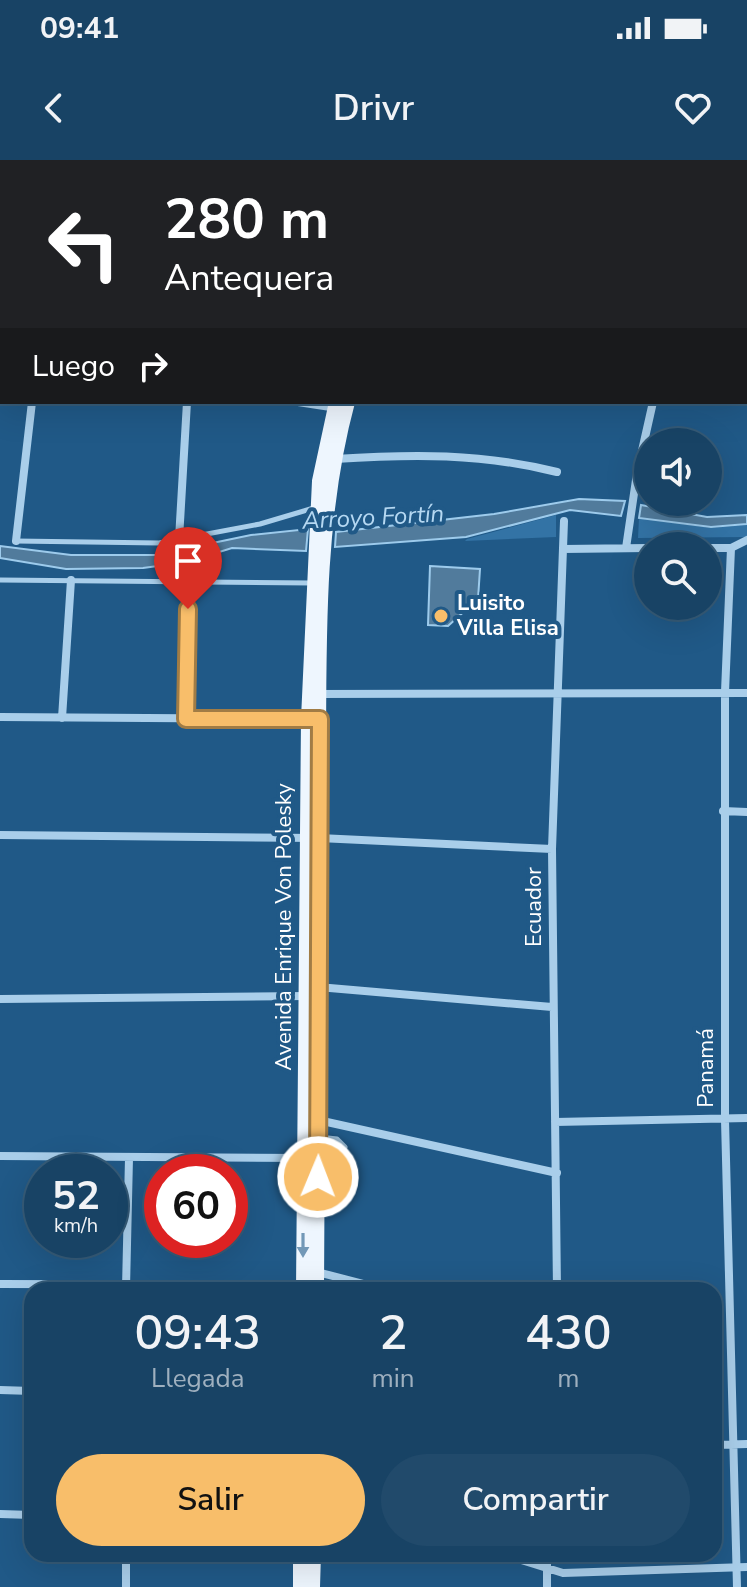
<!DOCTYPE html>
<html lang="es">
<head>
<meta charset="utf-8">
<style>
  body { margin:0; font-family:"Nunito Sans",sans-serif; background:#214a6b; color:#f1f3f6; height:100vh; display:flex; flex-direction:column; font-size:30px; white-space:nowrap }
  * { box-sizing:border-box; margin:0 }
  p { font-size:26px; color:#9fb0bf }
  .icon { flex:none; width:44px; height:44px; fill:none; stroke:currentColor; stroke-width:2; stroke-linecap:round; stroke-linejoin:round }
  .map { position:relative; flex:1; overflow:hidden }
  .side { position:absolute; left:24px; top:1122px; width:698px; height:280px; display:flex; flex-direction:column; background:#184365; border-radius:24px; box-shadow:0 8px 32px #0002,0 0 0 2px #365c79 }
  .side>* { flex:none }
  .top-card { position:absolute; left:0px; top:0px; width:748px; height:244px; box-shadow:0 8px 32px #0002,0 0 0 2px #365c79; background:#202124; color:#fff; overflow:hidden }
  .tools { position:absolute; left:634px; top:268px; display:grid; gap:16px }
  .tools a { display:grid; place-items:center; width:88px; height:88px; border-radius:50%; background:#184365; box-shadow:0 8px 32px #0002,0 0 0 2px #365c79; font-size:40px }
  .speed { position:absolute; left:24px; top:994px; display:flex; gap:16px; font-size:40px; font-weight:700; text-align:center }
  .speed>* { display:grid; place-content:center; width:104px; height:104px; border-radius:50%; background:#184365; box-shadow:0 8px 32px #0002,0 0 0 2px #365c79; line-height:1 }
  .speed small { font-size:20px; font-weight:400 }
  .speed .limit { border:12px solid #d22; background:#fff; color:#111 }
  .pin { position:absolute; display:grid; place-items:center; width:68px; height:68px; color:#fff; margin:-82px -34px; border-radius:50% 50% 50% 0; rotate:-45deg; box-shadow:0 0 8px #0007 }
  .pin .icon { rotate:45deg }
  .me { position:absolute; width:88px; margin:-44px; rotate:1deg; stroke-linejoin:round; filter:drop-shadow(0 0 6px #0008) }
  .turn { display:flex; align-items:center; gap:28px; height:168px; padding:0 32px; font-size:36px }
  .turn .icon { width:104px; height:104px; stroke-width:2.5 }
  .turn b { display:block; font-size:56px; line-height:68px }
  .then { display:flex; align-items:center; height:76px; padding:0 32px; background:#0003; gap:16px; font-size:30px }
  .eta { display:flex; justify-content:space-evenly; align-items:center; height:136px; text-align:center }
  .eta b { font-size:48px; font-weight:600; line-height:56px }
  .action { display:flex; gap:16px; margin-top:auto; padding:16px 32px }
  .action a { flex:1; height:92px; border-radius:48px; background:#f8be6a; color:#111; font-size:32px; font-weight:600; line-height:92px; text-align:center }
  .action a+a { background:#214a6b; color:#f1f3f6 }
  .status { display:flex; justify-content:space-between; align-items:center; height:56px; padding:0 40px; background:#184365; direction:ltr }
  .status svg { height:22px; fill:currentColor }
  header { display:flex; justify-content:space-between; align-items:center; height:104px; padding:0 32px; background:#184365; font-size:36px; font-weight:600 }
  .map>svg:first-child { display:block }
  .green { fill:#3373a5 }
  .water { fill:#517b9c; stroke:#9dcbec; stroke-width:2 }
  .lines { fill:none; stroke-linecap:round; stroke-linejoin:round }
  .service { stroke:#a9ceea; stroke-width:5 }
  .minor { stroke:#a9ceea; stroke-width:8 }
  .tertiary { stroke:#a9ceea; stroke-width:12 }
  .primary { stroke:#eef6fe; stroke-width:14 }
  .oneway { fill:#7298b7 }
  .route-casing { stroke:#a17c45; stroke-width:20 }
  .route { stroke:#f8be6a; stroke-width:14 }
  .poi-dot { fill:#f8be6a; stroke:#205987; stroke-width:3 }
  .labels { text-anchor:middle; dominant-baseline:central; stroke-width:8; stroke-linejoin:round; paint-order:stroke }
  .poi-label { font-size:22px; font-weight:bold; fill:#fff; stroke:#205987; text-anchor:start }
  .street-label { font-size:22px; fill:#fff; stroke:#205987 }
  .water-label { font-size:24px; font-style:italic; fill:#b5d8f2; stroke:#205987 }
</style>
</head>
<body>
<div class="status"><b>09:41</b><svg viewBox="0 0 49 12"><path d="M0 12V9h3v3zM5 12V6h3v6zM10 12V3h3v9zM15 12V0h3v12zM26 1h20v11H26zM47 4h2v5h-2z"/></svg></div>
<header><svg class="icon" aria-label="back" viewBox="0 0 24 24"><path d="M15 5l-7 7 7 7"/></svg>Drivr<svg class="icon" aria-label="heart" viewBox="0 0 24 24"><path d="M12 20l-8-8c-3-5 5-10 8-4 3-6 11-1 8 4z"/></svg></header>
<div class="map">
<svg width="747" height="1427" viewBox="0 0 747 1427">
  <rect width="100%" height="100%" fill="#205987"/>
  <!-- green -->
  <path class="green" d="M556,355V377L465,381L467,379Z
    M639,358L711,368L747,365V377L638,378Z"/>
  <!-- water -->
  <path class="water" d="M579,339L625,341L621,356L570,350L466,377L335,387L336,372L494,354Z
    M641,345L707,357L747,355V364L711,367L639,358Z
    M308,369L306,391L232,388L187,402L143,408L66,409L0,398V386L71,395H155L251,375Z
    M430,406L480,409L478,439L448,466L428,465Z"/>
  <g class="lines">
    <!-- service -->
    <path class="service" d="M16,381L159,383L260,364L317,347
      M0,420L312,423
      M319,977L337,979L345,987
      M319,1018L339,1017L344,1003"/>
    <!-- minor -->
    <path class="minor" d="M353,0L371,2
      M53,2L54,0
      M212,2V0
      M550,2L551,0
      M701,2V0
      M0,205L2,206
      M298,242L337,248
      M335,299C412,294 481,293 557,312
      M179,379L187,242
      M16,381L32,242
      M626,388L637,313L653,242
      M708,388H731L747,380
      M731,388L725,532V960L737,1427
      M563,389L648,388
      M316,534L747,533
      M0,557L311,559
      M62,558L71,420
      M186,559L189,422
      M723,651L747,652
      M0,675L319,678L552,689
      M318,827L552,847
      M0,839L307,836
      M318,960L557,1013
      M555,962L747,958
      M0,996L307,998
      M317,1112L387,1130
      M0,1124L303,1125
      M126,1128L129,998
      M557,1130L552,689L564,361
      M0,1230L32,1231
      M714,1285L747,1284
      M0,1354L32,1355
      M502,1394L563,1413L747,1407
      M126,1427V1394
      M547,1427V1394"/>
    <!-- tertiary -->
    <path class="tertiary" d="M746,100H747"/>
    <!-- primary -->
    <path class="primary" d="M394,2L395,0
      M407,2V0
      M303,1130L308,559L319,321L336,242
      M317,1130C318,964 319,799 319,633C320,504 314,367 348,242
      M300,1427V1394
      M313,1427L314,1394"/>
  </g>
  <!-- one-way arrows -->
  <defs><path id="oneway-solid" d="M-6-.8H1V-3.2L6.5 0L1 3.2V.8H-6Z" transform="scale(2)"/></defs>
  <use class="oneway" href="#oneway-solid" transform="translate(303 1085) rotate(90)"/>
  <g class="lines">
    <!-- route casing -->
    <g class="route-casing">
      <path id="route" d="M188,449L186,559H320L318,1017"/>
    </g>
    <!-- route -->
    <use href="#route" class="route"/>
  </g>
  <!-- markers -->
  <circle class="poi-dot" cx="441" cy="456" r="8"/>
  <g class="labels">
    <!-- poi labels -->
    <g class="poi-label">
      <text x="457" y="443">Luisito<tspan x="457" dy="25">Villa Elisa</tspan></text>
    </g>
    <!-- street labels -->
    <g class="street-label">
      <text transform="translate(534 747) rotate(-90)">Ecuador</text>
      <text transform="translate(284 767) rotate(-90)">Avenida Enrique Von Polesky</text>
      <text transform="translate(706 908) rotate(-90)">Panamá</text>
    </g>
    <!-- water labels -->
    <g class="water-label">
      <text transform="translate(373 357) rotate(-3)">Arroyo Fortín</text>
    </g>
  </g>
</svg>
<div class="tools">
<a><svg class="icon" aria-label="sound" viewBox="0 0 24 24"><path d="M4 9h4l5-4v14l-5-4H4zM17 9q2 3 0 6"/></svg></a>
<a><svg class="icon" aria-label="search" viewBox="0 0 24 24"><circle cx="10" cy="10" r="6"/><path d="M15 15l6 6"/></svg></a>
</div>
<div class="speed"><div>52<small>km/h</small></div><div class="limit">60</div></div>
<div class="pin" style="left:188px;top:449px;background:#d93025"><svg class="icon" aria-label="arrive" viewBox="0 0 24 24"><path d="M6 21V4h12l-3 4 3 4H6"/></svg></div>
<svg class="me" style="left:318px;top:1017px" viewBox="-20 -20 40 40"><circle r="17" fill="#f8be6a" stroke="#fff" stroke-width="3"/><path d="M0-11L8 9 0 5-8 9z" fill="#fff"/></svg>
<div class="top-card">
<div class="turn"><svg class="icon" aria-label="left" viewBox="0 0 24 24"><path d="M17 20v-9H6M10 6l-5 5 5 5"/></svg><div><b>280 m</b>Antequera</div></div>
<div class="then">Luego<svg class="icon" aria-label="right" viewBox="0 0 24 24"><path d="M7 20v-9h11M14 6l5 5-5 5"/></svg></div>
</div>
<section class="side">
<div class="eta">
<div><b>09:43</b><p>Llegada</p></div>
<div><b>2</b><p>min</p></div>
<div><b>430</b><p>m</p></div>
</div>
<div class="action"><a>Salir</a><a>Compartir</a></div>
</section>
</div>
</body>
</html>
